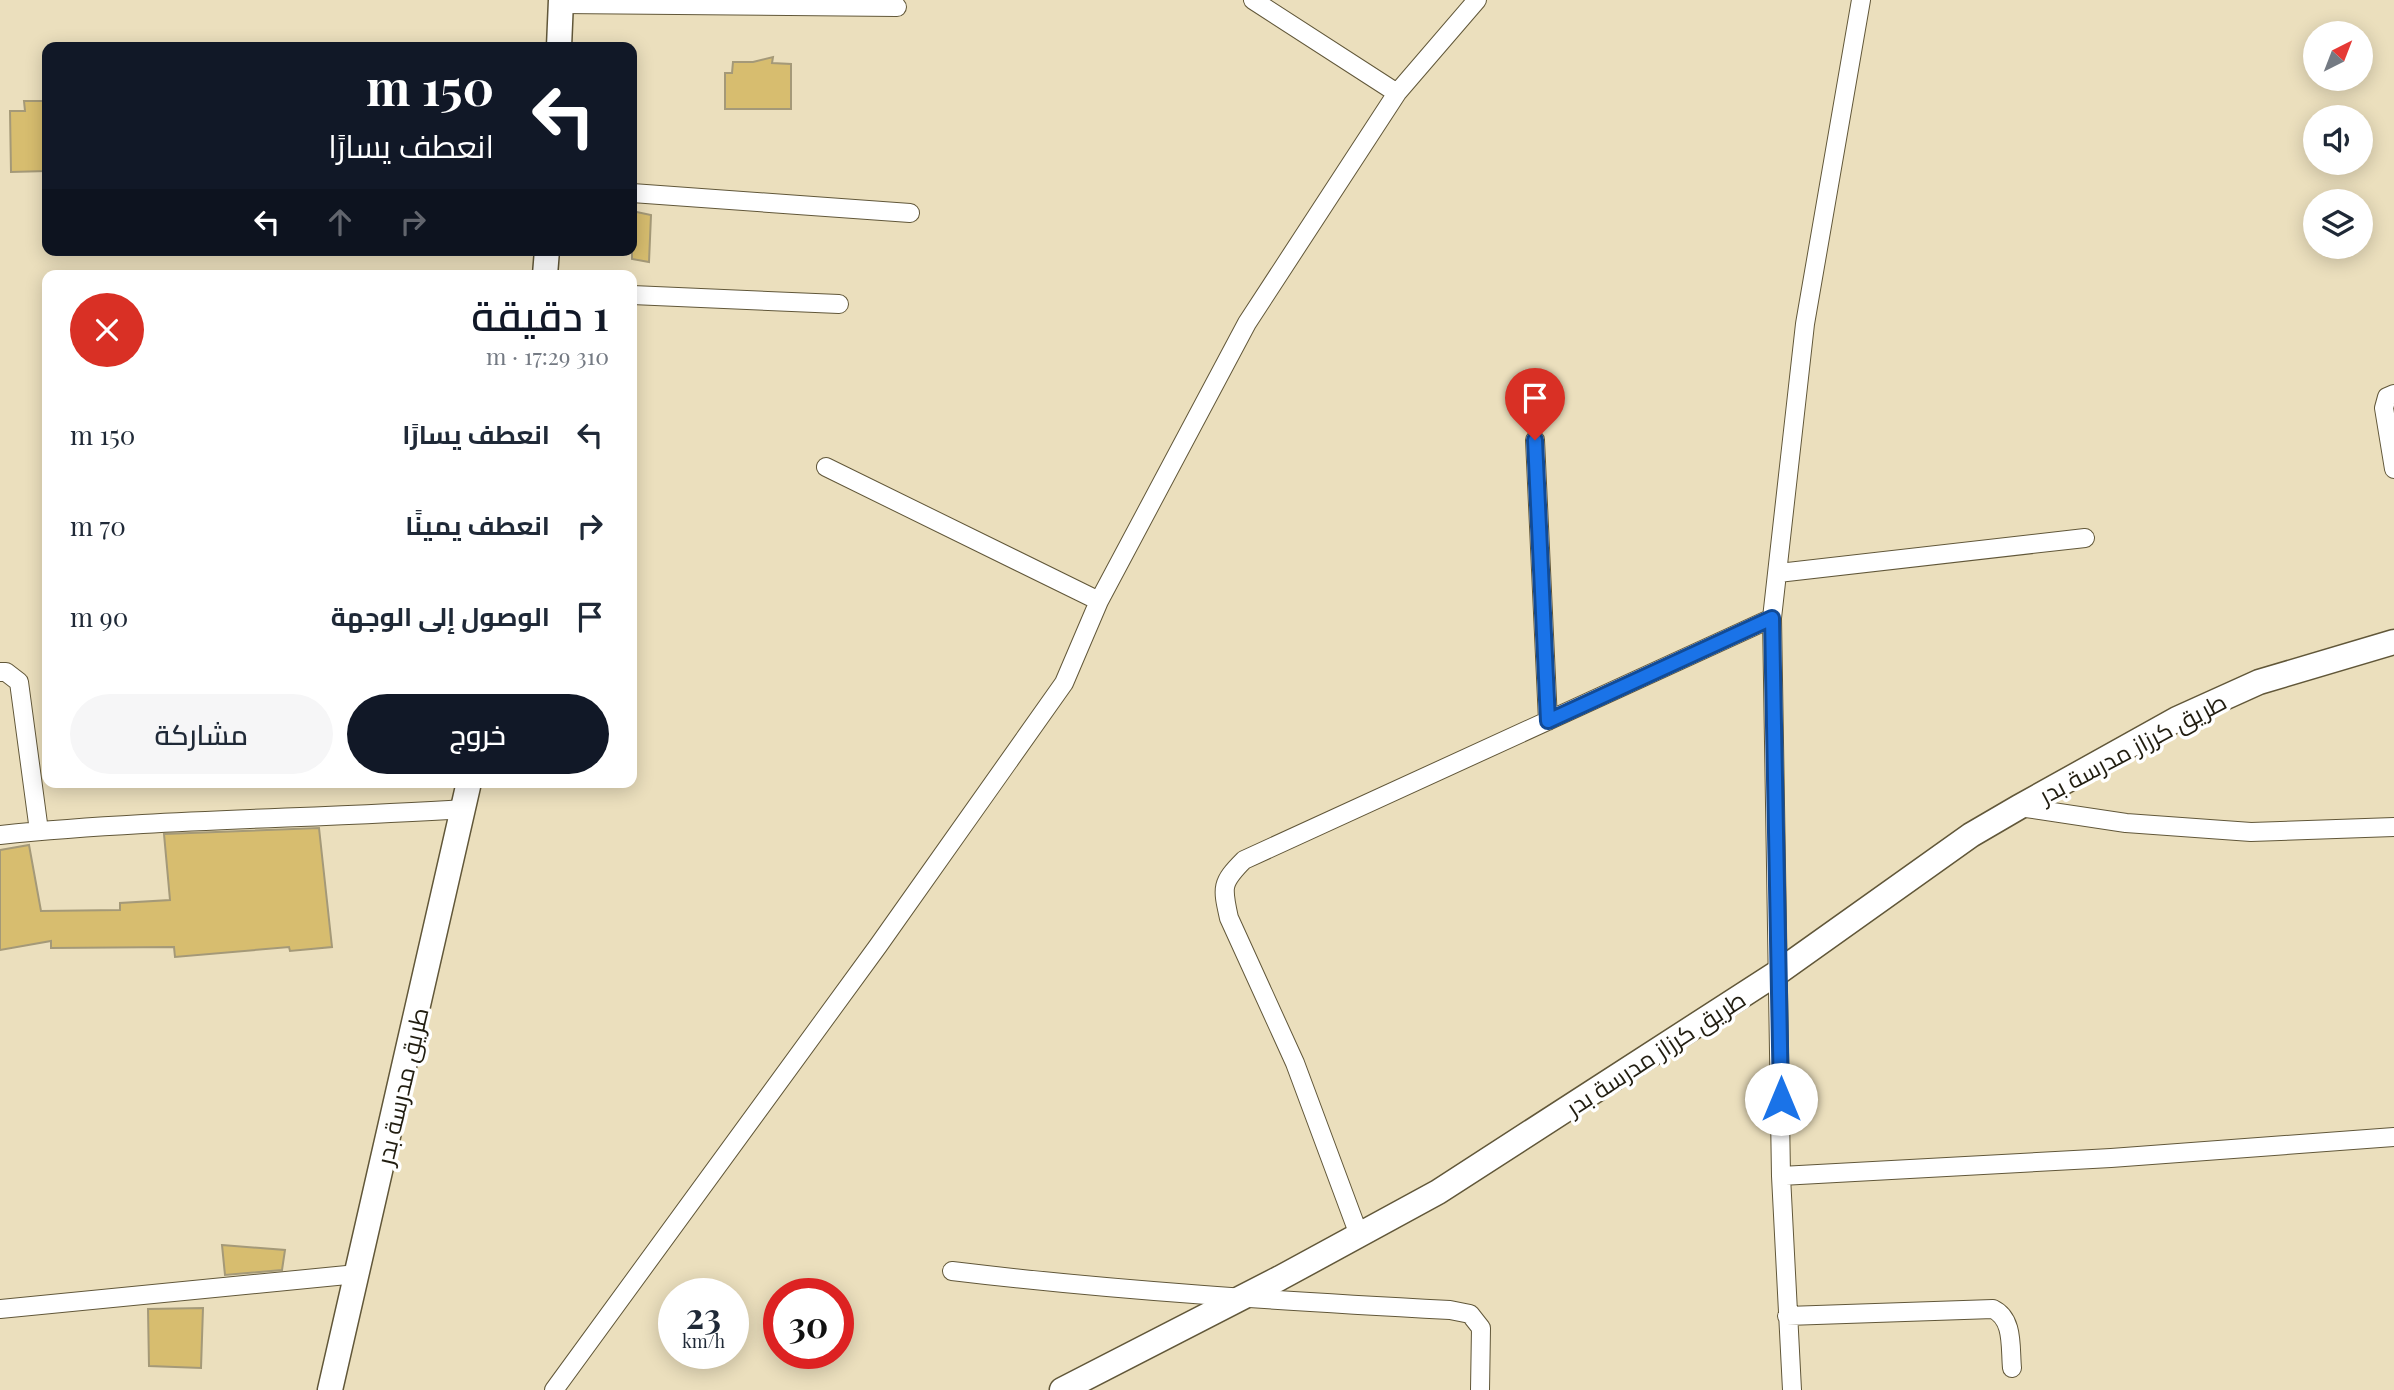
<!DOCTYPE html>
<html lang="ar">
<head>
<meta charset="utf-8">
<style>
  body { margin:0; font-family:"Playfair Display",Cairo,serif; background:#f6f6f7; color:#1f2937; direction:rtl; height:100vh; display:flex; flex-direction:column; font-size:26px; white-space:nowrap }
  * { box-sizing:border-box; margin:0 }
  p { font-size:23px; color:#747a83 }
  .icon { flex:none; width:38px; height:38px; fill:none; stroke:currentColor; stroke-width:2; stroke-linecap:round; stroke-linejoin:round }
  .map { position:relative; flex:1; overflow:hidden; direction:ltr }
  .panel { position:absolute; left:42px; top:270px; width:595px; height:518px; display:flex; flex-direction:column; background:#fff; border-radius:14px; box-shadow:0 4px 18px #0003; direction:rtl }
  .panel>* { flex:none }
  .hud { position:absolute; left:42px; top:42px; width:595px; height:214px; border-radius:14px; box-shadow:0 4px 18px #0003; direction:rtl; background:#111827; color:#fff; overflow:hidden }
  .needle { width:46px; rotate:42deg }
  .tools { position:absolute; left:2303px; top:21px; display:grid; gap:14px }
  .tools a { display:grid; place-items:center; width:70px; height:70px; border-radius:50%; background:#fff; box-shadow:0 4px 18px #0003; font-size:35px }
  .speed { position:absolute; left:658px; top:1278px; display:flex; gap:14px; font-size:35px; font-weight:700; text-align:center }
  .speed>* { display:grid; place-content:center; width:91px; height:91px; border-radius:50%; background:#fff; box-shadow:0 4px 18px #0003; line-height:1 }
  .speed small { font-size:18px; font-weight:400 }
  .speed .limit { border:10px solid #d22; background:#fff; color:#111 }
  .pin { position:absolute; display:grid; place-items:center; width:60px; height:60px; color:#fff; margin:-72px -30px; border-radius:50% 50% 50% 0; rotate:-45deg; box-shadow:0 0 7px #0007 }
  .pin .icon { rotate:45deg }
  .me { position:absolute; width:77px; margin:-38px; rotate:0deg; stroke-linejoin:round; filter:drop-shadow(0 0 5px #0008) }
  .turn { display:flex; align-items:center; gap:24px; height:147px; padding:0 28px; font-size:32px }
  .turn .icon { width:91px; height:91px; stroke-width:2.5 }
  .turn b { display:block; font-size:49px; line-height:60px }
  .lanes { display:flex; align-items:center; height:66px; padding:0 28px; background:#0003; justify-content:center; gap:35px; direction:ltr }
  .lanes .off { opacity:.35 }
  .round { display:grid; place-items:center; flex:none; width:74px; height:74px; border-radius:37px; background:#f6f6f7 }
  .summary { display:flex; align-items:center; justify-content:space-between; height:119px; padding:0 28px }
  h1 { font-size:42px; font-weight:600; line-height:52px; color:#111827 }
  .action { display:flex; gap:14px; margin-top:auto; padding:14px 28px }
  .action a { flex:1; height:80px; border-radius:42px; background:#111827; color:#fff; font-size:28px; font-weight:600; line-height:80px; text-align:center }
  .action a+a { background:#f6f6f7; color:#1f2937 }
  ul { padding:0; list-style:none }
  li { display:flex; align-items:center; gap:21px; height:91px; padding:0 28px }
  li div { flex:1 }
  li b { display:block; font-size:26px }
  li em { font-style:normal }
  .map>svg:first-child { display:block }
  .building { fill:#d7bd6f; stroke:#a49978; stroke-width:2 }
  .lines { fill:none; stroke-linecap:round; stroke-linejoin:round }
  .street-casing { stroke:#615739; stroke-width:20 }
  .secondary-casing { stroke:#615739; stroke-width:27 }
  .street { stroke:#fff; stroke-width:18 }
  .secondary { stroke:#fff; stroke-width:24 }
  .route-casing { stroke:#114b97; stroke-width:18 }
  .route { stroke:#1a73e8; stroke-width:12 }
  .labels { text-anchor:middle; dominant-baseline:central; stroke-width:7; stroke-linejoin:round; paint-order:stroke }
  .street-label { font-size:24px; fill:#211d10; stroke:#fff }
</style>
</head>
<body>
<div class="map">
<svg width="2394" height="1390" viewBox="0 0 2394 1390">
  <rect width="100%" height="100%" fill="#ebdfbd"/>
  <!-- building -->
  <path class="building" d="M773,57L772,63L791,64V109H725V73H732L733,62H753Z
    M24,101H47V171L11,172L10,111H25Z
    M632,211L651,215L649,262L632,259Z
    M319,828L332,947L290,951L289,947L175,957L174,947L51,948V941L0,950V850L29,845L41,911L120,910V903L170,900L164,834Z
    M222,1245L285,1250L282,1270L225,1275Z
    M203,1308L201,1368L149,1366L148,1309Z"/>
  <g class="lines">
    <!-- street casing -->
    <g class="street-casing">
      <path id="street" d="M1253,0L1397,93
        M561,4L897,7
        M632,193L910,213
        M632,295L839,304
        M2394,394L2387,397L2384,408L2394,469
        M1535,440L1548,721
        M826,467L1099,601
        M1778,573L2085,538
        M0,672H6L19,682L39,831
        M2019,807L2126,823L2251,832L2394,827
        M0,835C154,819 310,819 465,809
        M1781,1176L2111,1158L2394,1137
        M1359,1235L1295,1063L1229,918C1222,887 1221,883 1244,860L1772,618
        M952,1271C1117,1291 1283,1301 1450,1310L1470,1314L1481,1328L1480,1390
        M0,1309L357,1274
        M1787,1316L1993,1309C2014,1319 2010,1347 2012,1368
        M554,1390L878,946L1064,683L1099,601L1247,323L1397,93L1477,0
        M1792,1390L1781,1176L1772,618L1805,324L1861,0"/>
    </g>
    <!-- secondary casing -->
    <g class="secondary-casing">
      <path id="secondary" d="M559,47L561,0
        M545,275L547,250
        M330,1390L469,782
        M1062,1390L1280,1278L1438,1192L1780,971L1971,835L2019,807L2177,719L2259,682L2394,642"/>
    </g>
    <!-- street -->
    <use href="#street" class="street"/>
    <!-- secondary -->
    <use href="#secondary" class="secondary"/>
  </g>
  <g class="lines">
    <!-- route casing -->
    <g class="route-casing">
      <path id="route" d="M1535,440L1548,721L1772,618L1781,1099"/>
    </g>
    <!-- route -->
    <use href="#route" class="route"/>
  </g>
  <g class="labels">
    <!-- street labels -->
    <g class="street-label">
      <text transform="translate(2132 747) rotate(-28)">طريق كرزاز مدرسة بدر</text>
      <text transform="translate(1655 1052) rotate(-33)">طريق كرزاز مدرسة بدر</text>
      <text transform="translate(401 1086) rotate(-77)">طريق مدرسة بدر</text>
    </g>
  </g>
</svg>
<div class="tools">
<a><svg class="needle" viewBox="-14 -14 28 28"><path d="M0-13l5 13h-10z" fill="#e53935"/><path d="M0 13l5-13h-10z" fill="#747a83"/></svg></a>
<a><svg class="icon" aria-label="sound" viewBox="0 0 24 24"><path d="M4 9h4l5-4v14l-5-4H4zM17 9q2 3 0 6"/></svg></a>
<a><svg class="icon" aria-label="layers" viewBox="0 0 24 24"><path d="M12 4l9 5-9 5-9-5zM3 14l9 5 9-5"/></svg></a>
</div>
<div class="speed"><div>23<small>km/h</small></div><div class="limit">30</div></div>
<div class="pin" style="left:1535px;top:440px;background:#d93025"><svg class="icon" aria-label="arrive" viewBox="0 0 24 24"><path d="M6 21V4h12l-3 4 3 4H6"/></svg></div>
<svg class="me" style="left:1781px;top:1099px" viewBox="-20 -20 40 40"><circle r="19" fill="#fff"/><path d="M0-13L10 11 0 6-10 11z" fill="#1a73e8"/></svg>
<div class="hud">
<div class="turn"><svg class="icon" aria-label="left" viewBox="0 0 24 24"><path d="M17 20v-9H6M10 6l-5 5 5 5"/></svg><div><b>150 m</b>انعطف يسارًا</div></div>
<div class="lanes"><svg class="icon" aria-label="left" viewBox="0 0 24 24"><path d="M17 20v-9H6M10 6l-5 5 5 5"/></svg><svg class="icon off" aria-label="ahead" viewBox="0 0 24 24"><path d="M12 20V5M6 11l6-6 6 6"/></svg><svg class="icon off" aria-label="right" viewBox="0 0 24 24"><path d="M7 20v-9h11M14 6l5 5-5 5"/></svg></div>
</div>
<section class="panel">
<div class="summary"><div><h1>1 دقيقة</h1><p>310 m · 17:29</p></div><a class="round" style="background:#d93025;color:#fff"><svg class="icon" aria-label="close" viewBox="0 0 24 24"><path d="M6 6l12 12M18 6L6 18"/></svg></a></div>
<ul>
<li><svg class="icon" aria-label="left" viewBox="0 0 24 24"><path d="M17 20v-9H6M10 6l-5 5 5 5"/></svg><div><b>انعطف يسارًا</b></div><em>150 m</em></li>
<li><svg class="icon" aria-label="right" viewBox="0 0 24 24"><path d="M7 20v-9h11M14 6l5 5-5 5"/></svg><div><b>انعطف يمينًا</b></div><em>70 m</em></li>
<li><svg class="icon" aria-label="arrive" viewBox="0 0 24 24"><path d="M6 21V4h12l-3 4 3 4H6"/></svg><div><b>الوصول إلى الوجهة</b></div><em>90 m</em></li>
</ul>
<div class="action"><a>خروج</a><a>مشاركة</a></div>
</section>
</div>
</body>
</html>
